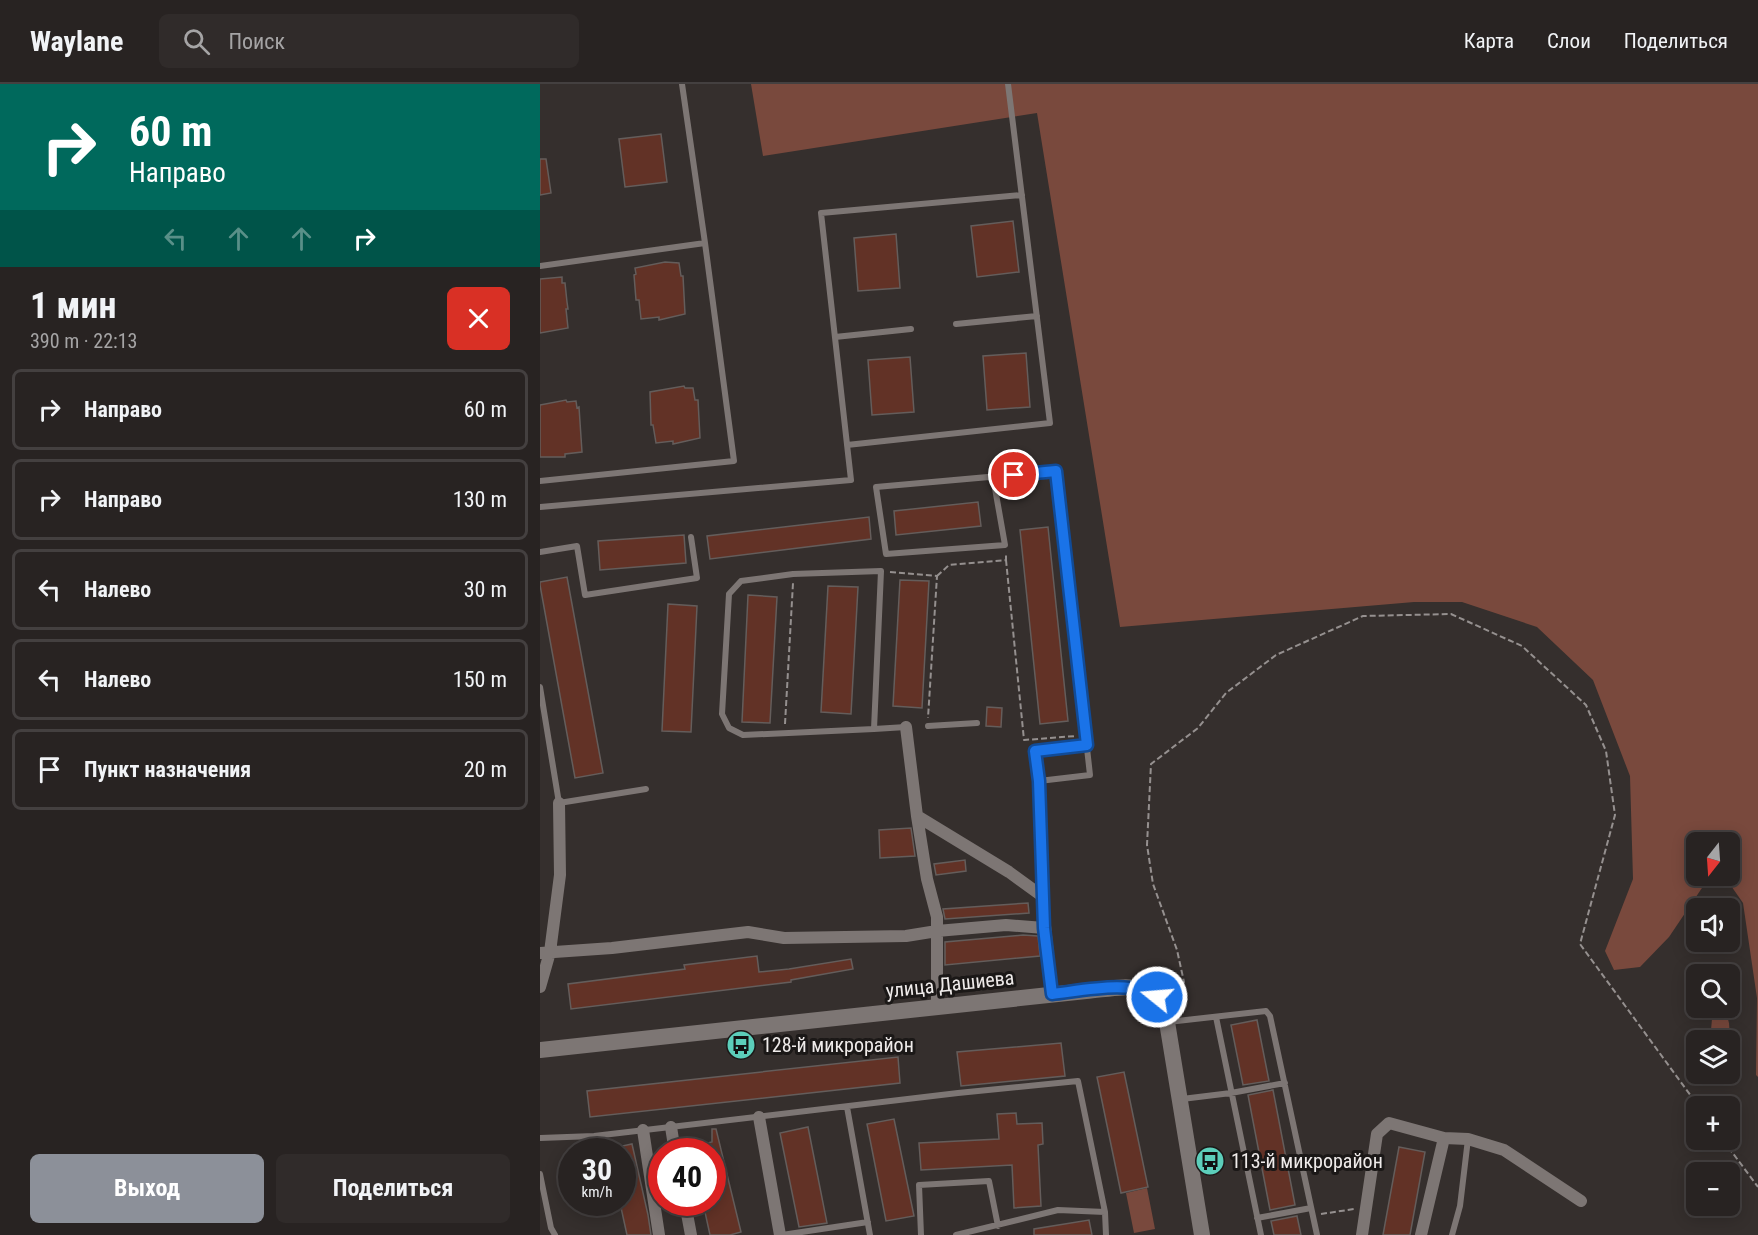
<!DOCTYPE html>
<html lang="ru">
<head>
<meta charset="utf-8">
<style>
  body { margin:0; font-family:"Roboto Condensed",sans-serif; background:#302b2a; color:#f1f3f6; height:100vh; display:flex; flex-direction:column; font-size:22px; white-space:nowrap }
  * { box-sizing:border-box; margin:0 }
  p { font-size:20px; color:#a5a4a5 }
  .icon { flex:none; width:33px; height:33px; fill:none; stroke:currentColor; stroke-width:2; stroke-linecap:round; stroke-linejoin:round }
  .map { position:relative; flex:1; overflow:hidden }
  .panel { display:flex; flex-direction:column; background:#282322; width:540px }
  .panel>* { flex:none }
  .guide { background:#00695c; color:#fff; overflow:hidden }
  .needle { width:39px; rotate:197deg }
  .controls { position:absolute; left:1146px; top:748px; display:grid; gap:12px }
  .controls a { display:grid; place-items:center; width:54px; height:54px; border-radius:9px; background:#282322; box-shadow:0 3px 15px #0003,0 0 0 2px #444040; font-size:30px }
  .speed { position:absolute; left:18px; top:1054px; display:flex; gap:12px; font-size:30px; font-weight:700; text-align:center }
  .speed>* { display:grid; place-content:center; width:78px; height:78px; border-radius:50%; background:#282322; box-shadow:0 3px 15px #0003,0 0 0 2px #444040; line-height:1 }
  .speed small { font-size:15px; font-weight:400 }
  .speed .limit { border:9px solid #d22; background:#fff; color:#111 }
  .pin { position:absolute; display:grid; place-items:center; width:51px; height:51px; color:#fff; margin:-26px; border:3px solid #fff; border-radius:50%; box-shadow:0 2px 6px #0007 }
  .me { position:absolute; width:66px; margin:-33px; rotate:287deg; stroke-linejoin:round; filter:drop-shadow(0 0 4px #0008) }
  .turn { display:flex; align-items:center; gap:21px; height:126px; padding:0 30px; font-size:27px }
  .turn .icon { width:78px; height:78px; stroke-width:2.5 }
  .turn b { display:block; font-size:42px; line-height:51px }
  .lanes { display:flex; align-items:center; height:57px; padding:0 30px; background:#0003; justify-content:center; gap:30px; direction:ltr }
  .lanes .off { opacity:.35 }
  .round { display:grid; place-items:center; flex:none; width:63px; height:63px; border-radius:9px; background:#302b2a }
  .head { display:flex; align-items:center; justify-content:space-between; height:102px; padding:0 30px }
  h1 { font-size:36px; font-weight:700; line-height:45px }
  .action { display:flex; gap:12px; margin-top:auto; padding:12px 30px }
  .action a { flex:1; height:69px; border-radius:9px; background:#8c9099; color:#fff; font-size:24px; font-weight:700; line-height:69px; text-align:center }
  .action a+a { background:#302b2a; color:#f1f3f6 }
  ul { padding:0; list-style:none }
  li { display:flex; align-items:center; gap:18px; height:81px; margin:0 12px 9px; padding:0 18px; border:3px solid #444040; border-radius:9px }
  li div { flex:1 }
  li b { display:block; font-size:22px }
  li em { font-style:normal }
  header { display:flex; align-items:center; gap:36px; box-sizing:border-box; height:84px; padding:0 30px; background:#282322; border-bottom:2px solid #444040 }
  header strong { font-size:28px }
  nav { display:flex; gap:33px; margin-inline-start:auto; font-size:21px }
  .search { width:420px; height:54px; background:#302b2a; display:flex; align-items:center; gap:15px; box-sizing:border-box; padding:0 21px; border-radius:9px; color:#a5a4a5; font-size:22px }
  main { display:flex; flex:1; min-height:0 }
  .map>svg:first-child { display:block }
  .green { fill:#79493d; fill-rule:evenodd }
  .building { fill:#623226; stroke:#645d5b; stroke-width:1.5 }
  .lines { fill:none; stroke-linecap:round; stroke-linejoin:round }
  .path { stroke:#95908f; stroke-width:2; stroke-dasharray:6 3; stroke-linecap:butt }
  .service { stroke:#7d7674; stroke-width:6 }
  .minor { stroke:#7d7674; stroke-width:12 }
  .tertiary { stroke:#7d7674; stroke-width:16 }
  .route-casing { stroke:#114b97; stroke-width:15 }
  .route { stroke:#1a73e8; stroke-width:10 }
  .labels { text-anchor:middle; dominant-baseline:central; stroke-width:6; stroke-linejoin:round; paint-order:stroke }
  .street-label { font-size:20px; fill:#efebea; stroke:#1b1817 }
  .poi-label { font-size:20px; fill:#efebea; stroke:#1b1817; text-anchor:start }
</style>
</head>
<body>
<header>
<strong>Waylane</strong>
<div class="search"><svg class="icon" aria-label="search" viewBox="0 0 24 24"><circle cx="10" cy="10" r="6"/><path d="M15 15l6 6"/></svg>Поиск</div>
<nav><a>Карта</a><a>Слои</a><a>Поделиться</a></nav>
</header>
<main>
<section class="panel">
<div class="guide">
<div class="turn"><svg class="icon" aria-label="right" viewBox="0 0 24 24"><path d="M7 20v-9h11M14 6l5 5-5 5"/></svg><div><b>60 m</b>Направо</div></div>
<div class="lanes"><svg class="icon off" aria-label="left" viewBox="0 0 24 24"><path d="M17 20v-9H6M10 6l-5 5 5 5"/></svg><svg class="icon off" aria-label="ahead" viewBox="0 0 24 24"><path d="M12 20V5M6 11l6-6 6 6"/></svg><svg class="icon off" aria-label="ahead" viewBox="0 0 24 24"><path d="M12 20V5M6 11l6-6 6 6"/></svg><svg class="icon" aria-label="right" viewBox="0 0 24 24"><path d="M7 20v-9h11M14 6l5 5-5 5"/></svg></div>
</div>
<div class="head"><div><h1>1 мин</h1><p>390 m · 22:13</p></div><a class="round" style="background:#d93025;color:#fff"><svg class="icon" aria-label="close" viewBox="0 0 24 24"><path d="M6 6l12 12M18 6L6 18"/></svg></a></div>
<ul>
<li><svg class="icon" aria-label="right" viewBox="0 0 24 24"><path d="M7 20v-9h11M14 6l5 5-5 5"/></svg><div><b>Направо</b></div><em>60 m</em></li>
<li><svg class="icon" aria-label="right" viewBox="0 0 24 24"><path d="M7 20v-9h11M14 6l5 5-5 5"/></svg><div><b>Направо</b></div><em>130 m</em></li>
<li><svg class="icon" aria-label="left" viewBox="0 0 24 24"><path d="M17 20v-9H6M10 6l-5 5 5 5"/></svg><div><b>Налево</b></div><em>30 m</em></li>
<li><svg class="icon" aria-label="left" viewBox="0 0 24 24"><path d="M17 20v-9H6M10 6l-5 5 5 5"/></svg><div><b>Налево</b></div><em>150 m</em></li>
<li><svg class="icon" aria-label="arrive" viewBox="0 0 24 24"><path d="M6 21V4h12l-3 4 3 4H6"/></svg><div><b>Пункт назначения</b></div><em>20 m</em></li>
</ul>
<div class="action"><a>Выход</a><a>Поделиться</a></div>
</section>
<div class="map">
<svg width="1218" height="1151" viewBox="0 0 1218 1151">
  <rect width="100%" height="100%" fill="#352f2d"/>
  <!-- green -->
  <path class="green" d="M211,0H1218V993L1216,991L1217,914L1203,819L1187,796L1168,795L1129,853L1100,883L1074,886L1065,867L1093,795L1090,692L1053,596L997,543L922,518H874L580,543L497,29L223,72ZM1156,759H1190V792H1156Z
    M1173,924H1185L1189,939L1192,983L1190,986V957H1170Z
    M607,1104L615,1145L594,1149L586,1109Z"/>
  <!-- building -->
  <path class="building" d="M121,50L127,98L85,103L79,55Z
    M0,75H6L11,109L0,111Z
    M473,137L479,188L437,193L431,142Z
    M356,150L360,204L318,207L314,154Z
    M125,178L139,179L141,192H143L145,230L119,236V233L101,235L99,216H96L94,191L96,190L95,184Z
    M22,193V199H25L27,218L28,225H26L28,244L0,249V195Z
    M486,269L490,323L447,326L443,272Z
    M370,273L374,328L332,331L328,276Z
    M144,302L145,304H153L155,316H158L160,354L133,360V357L116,359L113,341H111L110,308Z
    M26,316L27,318L36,317L37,324L39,323L42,368L25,370V373H0V321Z
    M438,418L441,442L356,451L354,427Z
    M329,433L331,455L170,475L167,452Z
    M508,443L528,637L500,640L480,446Z
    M144,451L146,479L60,486L58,457Z
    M27,493L63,689L35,694L0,501V498Z
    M360,496L389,497L382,624L353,622Z
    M288,502L318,503L311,630L281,628Z
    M208,511L237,513L230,639L202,638Z
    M128,520L157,522L151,648L122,647Z
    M447,623L462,624L461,643L446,642Z
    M371,744L375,772L340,774L339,746Z
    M425,776L426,787L396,791L394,780Z
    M488,819L489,829L405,835L403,825Z
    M483,851L498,852L500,872L405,881V858Z
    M217,872L219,888L249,885L311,875L313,885L251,896V898L31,925L28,900L145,885L144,881Z
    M717,936L729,997L703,1001L691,941Z
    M521,959L525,992L421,1002L417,968Z
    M358,973L360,999L50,1033L47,1007Z
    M584,988L608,1103L581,1109L557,993Z
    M733,1006L755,1121L730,1126L708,1011Z
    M476,1029L477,1040L502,1039L503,1060L498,1061L501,1122L474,1124L472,1081L381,1086L379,1059L459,1055L457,1030Z
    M354,1035L374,1132L346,1137L327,1040Z
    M268,1043L287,1139L259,1143L240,1049Z
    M172,1045H176L201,1148L190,1151H170L163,1119H172V1068H145V1064L172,1058Z
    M92,1060L108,1131L111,1151H87L80,1119H82V1062Z
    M859,1063L885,1068L870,1151H843Z
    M757,1132L761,1151H734L731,1137Z
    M549,1136L552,1151H494V1145Z"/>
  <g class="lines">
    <!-- path -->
    <path class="path" d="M466,476L484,656L536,652
      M350,488L397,492L388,634
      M397,492L409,481L466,476V471
      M245,640L253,499
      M624,903L644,898L637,866L613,800L607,761L611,680L658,644L686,609L736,571L823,532L911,530L982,562L1046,621L1066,667L1075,731L1040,860L1159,1023
      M1183,1056L1218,1103
      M781,1130L814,1125"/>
    <!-- service -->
    <path class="service" d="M142,0L165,159
      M0,182L165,159L194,377L0,397
      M416,240L497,232
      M295,253L371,245
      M307,361L510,339L468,0
      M453,393L465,461L346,470L336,403L516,387L550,691L499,697
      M0,423L311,396L281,129L482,111
      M0,468L37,462L45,511L157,494L151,453
      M0,603L19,719L106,705
      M388,642L437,639
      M334,645L203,651L189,644L182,630L189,510L201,497L253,490L341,487L334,645L366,643
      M502,811L499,697L495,667L547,661
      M676,933L721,1151
      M628,938L726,927L730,932L777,1151
      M642,1015L691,1009L745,999
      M307,1023L330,1151
      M0,1054L54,1052L418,1009L538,997L565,1128
      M0,1090L11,1144L15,1151
      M717,1134L771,1124
      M242,1151L328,1138
      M381,1151L379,1101L449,1097L458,1142
      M416,1151L518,1126L565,1128L566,1151
      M912,1151L920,1122L928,1055"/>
    <!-- minor -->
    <path class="minor" d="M366,643L377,732L387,795L397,833V922
      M377,732L469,788L502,812L512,910
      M0,869L72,864L208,848L244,854L366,852L397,847L466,841L504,844
      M0,903L10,868L20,791L19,719
      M219,1033L240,1151
      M131,1043L135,1068
      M103,1046L119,1151
      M145,1119L151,1151
      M822,1151L837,1050L849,1039L904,1054L928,1055L964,1066L1041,1117
      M881,1151L904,1054"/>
    <!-- tertiary -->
    <path class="tertiary" d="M0,966L546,907C582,904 617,892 627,938L662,1151"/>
  </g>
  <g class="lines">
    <!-- route casing -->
    <g class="route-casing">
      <path id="route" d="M474,391L516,387L547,661L495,667L499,697L504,844L512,910C540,907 594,895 617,913"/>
    </g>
    <!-- route -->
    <use href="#route" class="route"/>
  </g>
  <!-- icons -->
  <defs>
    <g id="bus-disc" transform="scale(1.5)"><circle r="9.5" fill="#5cceba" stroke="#1b1817"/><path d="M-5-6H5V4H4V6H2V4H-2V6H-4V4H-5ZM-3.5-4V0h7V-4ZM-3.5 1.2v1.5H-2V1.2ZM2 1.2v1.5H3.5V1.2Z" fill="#111"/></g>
  </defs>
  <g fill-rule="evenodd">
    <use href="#bus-disc" x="201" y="961"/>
    <use href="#bus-disc" x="670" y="1077"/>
  </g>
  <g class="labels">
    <!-- street labels -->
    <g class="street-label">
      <text transform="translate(410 900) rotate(-6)">улица Дашиева</text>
    </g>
    <!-- poi labels -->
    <g class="poi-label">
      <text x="222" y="961">128-й микрорайон</text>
      <text x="691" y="1077">113-й микрорайон</text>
    </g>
  </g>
</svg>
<div class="controls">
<a><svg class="needle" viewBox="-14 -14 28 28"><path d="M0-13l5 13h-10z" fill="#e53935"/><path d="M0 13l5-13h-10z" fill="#a5a4a5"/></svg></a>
<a><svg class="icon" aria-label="sound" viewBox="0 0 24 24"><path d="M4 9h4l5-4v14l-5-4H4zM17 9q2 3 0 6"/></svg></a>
<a><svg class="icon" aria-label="search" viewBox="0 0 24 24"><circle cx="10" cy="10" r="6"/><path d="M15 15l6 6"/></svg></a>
<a><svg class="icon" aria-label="layers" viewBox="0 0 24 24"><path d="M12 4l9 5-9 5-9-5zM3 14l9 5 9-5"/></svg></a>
<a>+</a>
<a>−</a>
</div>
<div class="speed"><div>30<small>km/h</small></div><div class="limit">40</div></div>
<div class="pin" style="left:474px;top:391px;background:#d93025"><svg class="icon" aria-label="arrive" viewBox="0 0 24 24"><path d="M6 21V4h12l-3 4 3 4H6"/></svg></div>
<svg class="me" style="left:617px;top:913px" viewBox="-20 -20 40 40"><circle r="17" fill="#1a73e8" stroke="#fff" stroke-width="3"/><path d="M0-11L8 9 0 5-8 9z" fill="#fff"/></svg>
</div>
</main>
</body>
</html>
